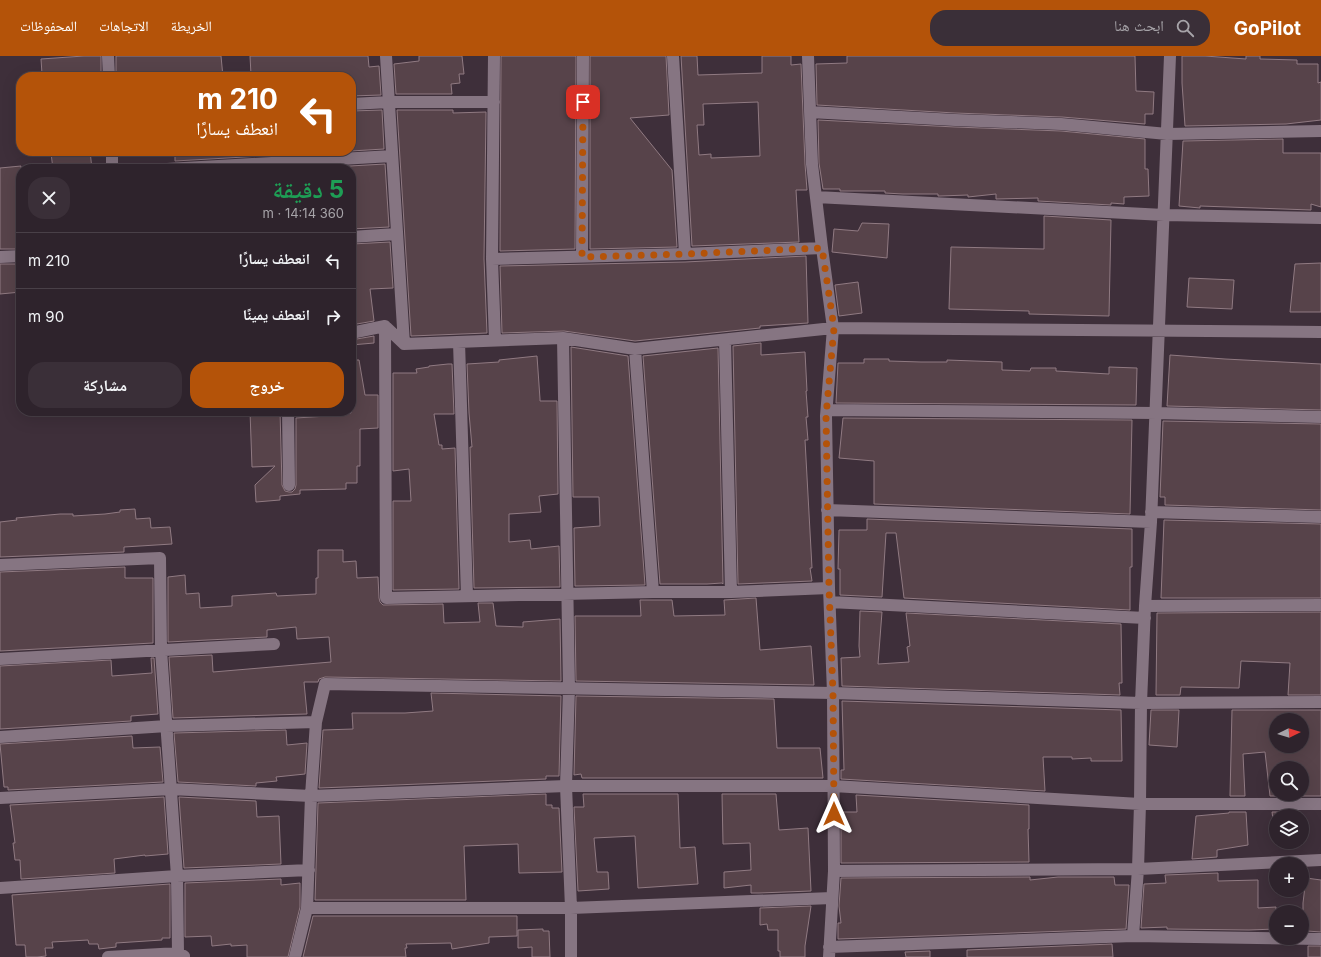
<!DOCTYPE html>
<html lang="ar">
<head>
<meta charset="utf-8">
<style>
  body { margin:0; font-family:Inter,"Noto Naskh Arabic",sans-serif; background:#3a2f38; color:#f1f3f6; direction:rtl; height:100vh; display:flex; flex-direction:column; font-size:15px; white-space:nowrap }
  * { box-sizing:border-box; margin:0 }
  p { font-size:13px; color:#a7a4a9 }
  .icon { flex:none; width:22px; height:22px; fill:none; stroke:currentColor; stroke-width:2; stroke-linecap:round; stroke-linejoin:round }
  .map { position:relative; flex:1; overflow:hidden; direction:ltr }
  .sheet { position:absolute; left:16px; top:108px; width:340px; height:252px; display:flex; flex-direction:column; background:#2e232c; border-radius:16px; box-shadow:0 4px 16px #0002,0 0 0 1px #494048; direction:rtl }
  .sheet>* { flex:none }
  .guide { position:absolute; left:16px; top:16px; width:340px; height:84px; border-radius:16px; box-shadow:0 4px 16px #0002,0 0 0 1px #494048; direction:rtl; background:#b45309; color:#fff; overflow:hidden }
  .needle { width:26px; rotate:85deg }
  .buttons { position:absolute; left:1269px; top:657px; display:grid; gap:8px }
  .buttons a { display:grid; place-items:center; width:40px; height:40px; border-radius:50%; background:#2e232c; box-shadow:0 4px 16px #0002,0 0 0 1px #494048; font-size:20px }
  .pin { position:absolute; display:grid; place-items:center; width:34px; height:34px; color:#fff; margin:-17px; border-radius:8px; box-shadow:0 2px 6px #0006 }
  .me { position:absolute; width:44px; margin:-22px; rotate:0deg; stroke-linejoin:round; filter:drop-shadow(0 0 3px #0008) }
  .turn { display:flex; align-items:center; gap:14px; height:84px; padding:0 12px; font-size:18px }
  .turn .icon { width:52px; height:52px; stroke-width:2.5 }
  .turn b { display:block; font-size:28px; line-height:34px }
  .round { display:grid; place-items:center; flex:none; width:42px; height:42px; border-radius:16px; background:#3a2f38 }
  .headline { display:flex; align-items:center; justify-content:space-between; height:68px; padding:0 12px }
  h1 { font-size:24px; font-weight:700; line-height:30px; color:#1e9e55 }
  .action { display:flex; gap:8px; margin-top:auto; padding:8px 12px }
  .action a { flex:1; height:46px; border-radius:16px; background:#b45309; color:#fff; font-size:16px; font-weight:700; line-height:46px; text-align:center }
  .action a+a { background:#3a2f38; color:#f1f3f6 }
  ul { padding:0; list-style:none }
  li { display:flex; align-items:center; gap:12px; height:56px; padding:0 12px; border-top:1px solid #494048 }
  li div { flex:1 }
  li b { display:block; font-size:15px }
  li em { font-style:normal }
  header { display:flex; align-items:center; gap:24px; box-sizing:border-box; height:56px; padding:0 20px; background:#b45309; color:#fff }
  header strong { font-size:19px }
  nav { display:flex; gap:22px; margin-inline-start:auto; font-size:14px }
  .search { width:280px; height:36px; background:#3a2f38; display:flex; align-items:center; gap:10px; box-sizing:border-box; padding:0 14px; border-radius:16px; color:#a7a4a9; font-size:15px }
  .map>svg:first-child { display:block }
  .building { fill:#57434a; stroke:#907a82; fill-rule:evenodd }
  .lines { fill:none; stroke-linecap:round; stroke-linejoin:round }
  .street { stroke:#867582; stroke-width:12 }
  .route { stroke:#b45309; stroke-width:7; stroke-dasharray:0 12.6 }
</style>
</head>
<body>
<header>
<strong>GoPilot</strong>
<div class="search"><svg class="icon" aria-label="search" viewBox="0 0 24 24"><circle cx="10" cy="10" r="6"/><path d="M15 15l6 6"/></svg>ابحث هنا</div>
<nav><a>الخريطة</a><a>الاتجاهات</a><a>المحفوظات</a></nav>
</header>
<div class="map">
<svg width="1321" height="901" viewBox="0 0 1321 901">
  <rect width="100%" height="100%" fill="#3e2f3a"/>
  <!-- building -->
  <path class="building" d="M84,0H101V21H66V17L42,18L41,3Z
    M116,0H221L223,21H116Z
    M250,0H368L369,11L379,10L381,39L351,40V21H268L267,18L251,19Z
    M419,0H462L464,18H459L460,27L451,28L452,38H396L394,8L419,5Z
    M501,0H576L575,193L500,195Z
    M590,0H666L669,59L630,62L672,114L677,191L590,193Z
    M681,0H697L698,19L762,17V0H791V9L801,8L805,108L807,134H796L799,186L692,190ZM758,46L760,100L711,102V98L699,99L697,69H704L703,48Z
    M847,0H1135L1136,35L1154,36L1153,58H1145V68L1062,61L955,57L817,49L816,8L847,7Z
    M1182,0H1205L1246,3V0H1260V3L1297,4V8H1318V27L1321,26V64L1286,68L1185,70L1182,27Z
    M382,54L384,93L351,95V55Z
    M397,54H453V57L486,56L484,203L487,277L411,280Z
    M818,64L955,71L1061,75L1145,83V113H1148L1149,140L1124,141V148L1111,147V149L1038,145V142L996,143V138L968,141V139L940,140H938V138H903L885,137V135H840V133H823L819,107Z
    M1283,83V97H1321V151L1311,148V154L1200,150V152L1179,150L1183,85Z
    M76,95H90L92,113H53L51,97Z
    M175,95H349L175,105Z
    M385,108L389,171L351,173V113H297Z
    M21,110V193H0V112Z
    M1044,160L1111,164L1109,260L1029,258V255L949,253L951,191L1044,193Z
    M862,167L889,168L887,202L832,196L834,173L858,175Z
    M390,186L393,232L370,233L374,265L351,269V254L354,253L352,188Z
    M806,200L808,267L760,270V272L635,285L564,275L502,277L500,210L685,206Z
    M1321,207V256H1290L1295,208Z
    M0,208H21V236L0,238Z
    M1189,222L1234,224L1232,253L1187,251Z
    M858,226L862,257L839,260L835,229Z
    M374,280V287L351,289V284Z
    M761,287V299L805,296L807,335H806L808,361H806L808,384H805L812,512H810L812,525L738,528L733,290Z
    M571,291L628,300L645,529L575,530L574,472L600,470L599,441H573Z
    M718,292L723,528L722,527L707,528H660L643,300Z
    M1170,299L1225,303L1321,308V354L1167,350Z
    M537,300L540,343V345H557L558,438L539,440L541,456L509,458V486L530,484L531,493L559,490L560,531L474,532L470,391H472L469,357L467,308L499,306V304Z
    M864,303H889V305L921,306H947V304L1002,306V314L1030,315L1031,312H1056V315L1109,318V311L1137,312L1136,349L836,347L838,307H864Z
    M351,304H359L365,339H378V372L360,373V410H357V427H346V433L300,434V438L280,440V444L256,446L255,429L275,410L252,411L250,355H280L282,429L285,435L289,436H292L295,433L296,429V362L327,360V359L351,357Z
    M448,308H452L454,358H434L439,389H442V393L455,392L459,533L393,534V445H411L409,413L393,415V317H417L416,313L429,311V310Z
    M843,362L1132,364L1130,458L874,448V405L839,402Z
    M1163,365L1321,368V454L1165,449V441H1160Z
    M135,453L136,463L150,462L151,472L170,471L172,488L124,491V496L0,501V466L17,464L16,462L60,458H73V460L105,458L120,456V454Z
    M867,463L1132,473V511H1130V554L904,542L896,477H886L882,541L840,539V513H838L839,474H867Z
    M1164,464L1321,468V542H1161Z
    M318,494H343V506L356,505L357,522L378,521L379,542L380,546L383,549L443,548L444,567L480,566L478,547H493L496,570L523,571V566L560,563L561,625L325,621L319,623L318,626H304L307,658L173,662L169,601L212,599L213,616L331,606L329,581L297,583L296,571L267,574V581L168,586V521L185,519L186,538L199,537L200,552L232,550V540L276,537L277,540L316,538V522H318Z
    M125,511V522H153V587L0,595V516Z
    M756,542L760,594L811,590L814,629L576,625L575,560H641L640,544H672L674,560L725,559L724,544Z
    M860,555L882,556L878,608L909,606L907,591L910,590L906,557L1121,568L1122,627H1119L1120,639L842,630L841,602L860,601L859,590Z
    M1321,556V639H1288L1290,607L1241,605L1239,632L1181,631L1180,639H1156L1157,557Z
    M151,602H154L158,658L131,660V665L0,673V610L111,604L112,620L152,617Z
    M431,637L561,640L559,720H546V723L319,732L323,674L353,673L352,657H405L433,655Z
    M576,640L774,643L777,692H820L823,722H582L581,718L574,719Z
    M842,645L1121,654L1122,705H1091V702L1072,703V701H1043L1045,735L841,723V714H844Z
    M1151,654H1179L1177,691L1149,689Z
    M1232,654H1321V740H1270L1265,696L1243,698L1245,740H1230ZM1276,664H1302V690H1276ZM1276,712H1302V738H1276Z
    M286,674L287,689L307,687L305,718L276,721L277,725L256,727V730L178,726L174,677Z
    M132,680L133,692L160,691L163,726L8,734V731H4L0,688Z
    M546,738V749H552V752H559L562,816L519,817L518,788L464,790L466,844H315L318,747Z
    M583,738H678L680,792L695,791L698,828L638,832L635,780L594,782L597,816H608L609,833L578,835L574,751H584Z
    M722,738H776L779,774L808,772L811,835L759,837H751V829L724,832V816L751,814L750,787L723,788Z
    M856,739L1029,749V773H1028L1029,806L841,807V756H857Z
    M164,741L168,798L145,800V799L114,803L115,817L21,823L20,804H15L13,787H15L10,749Z
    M179,741L256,745L257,761L279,760L281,808L184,812Z
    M1229,756H1246L1248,789L1217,794V801L1192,803L1196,760L1229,757Z
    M1272,756H1300L1301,760H1276V786Z
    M1218,817V825L1258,824V852L1276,851V873L1249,874L1167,873V871L1141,872L1144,828L1166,827L1165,819Z
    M1030,821V824L1058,821H1114L1115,829H1129L1126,873L838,883V867H841L839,850L841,822Z
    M1306,822L1321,824V876L1307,875V873L1303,872V847Z
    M281,823V829L300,827V851L288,901H247V889L231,890V888L212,890L211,880L185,881V827Z
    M170,828V882H162V884L116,887V891L99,893L98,888H89L88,884L52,886L53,892H45L46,900L37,901H26L25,889H16L12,839Z
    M811,850L805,890V901H780V895H778V874H768L767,868L760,869V852Z
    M313,860H517V880L489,881V887L452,893L451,887L406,888L407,892H405L406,901H303Z
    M543,873V875H549L550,901H532V891L518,892V874Z
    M1112,888L1113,901H967V894Z
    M1308,890H1321V901H1308Z
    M930,895V901H906L905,896Z"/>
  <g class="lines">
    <!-- street -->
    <path class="street" d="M108,0L109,21
      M386,0L404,288
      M494,0L492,203L495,284
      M673,0L685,198
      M808,0L812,108L822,192L833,272L826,360L829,532L833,637L834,815L829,901
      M351,48L389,46H494
      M810,56L955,64L1061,68L1167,78L1321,75
      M112,95V113
      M167,113L392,100
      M816,141L1164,159L1321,162
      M351,181L396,178
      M0,201L21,200
      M582,201L583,0
      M492,203L685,198L822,192
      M385,270L386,542L653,536H731L829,532
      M351,277L385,270L404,288L563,282L635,293L833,272L1321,276
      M563,282L569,632L566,730L571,852V901
      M725,284L731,536
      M459,286L467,540
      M635,293L653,536
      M827,354L1155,357L1321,361
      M288,355L289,429
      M827,454L1151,466
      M1151,456L1321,461
      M0,509L160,502L161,594L177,820L178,897
      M830,546L1145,562
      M1145,550L1321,549
      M0,603L274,588
      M0,681L167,670L316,666
      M0,742L171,733L311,740L316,666L325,628L833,637L1141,647L1321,646
      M834,815L1138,813L1321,804
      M0,832L177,820L309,814
      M307,852H571L832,842
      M1133,880L1138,813L1140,748L1141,647L1145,550L1151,466L1170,0
      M829,891L1133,880L1321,883
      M108,901L178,897L184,900
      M295,901L307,852L311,740L566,730H833L1140,748H1321"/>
  </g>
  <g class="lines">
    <!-- route -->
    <path class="route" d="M583,46L582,201L685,198L822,192L834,272L826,360L829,532L833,637L834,758"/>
  </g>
</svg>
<div class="buttons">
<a><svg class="needle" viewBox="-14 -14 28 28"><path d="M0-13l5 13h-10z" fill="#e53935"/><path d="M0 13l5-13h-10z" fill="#a7a4a9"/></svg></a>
<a><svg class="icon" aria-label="search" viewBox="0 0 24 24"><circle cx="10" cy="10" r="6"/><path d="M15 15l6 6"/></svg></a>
<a><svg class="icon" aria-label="layers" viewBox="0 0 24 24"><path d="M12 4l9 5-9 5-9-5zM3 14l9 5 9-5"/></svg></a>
<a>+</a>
<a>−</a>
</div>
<div class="pin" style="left:583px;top:46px;background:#d93025"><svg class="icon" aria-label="arrive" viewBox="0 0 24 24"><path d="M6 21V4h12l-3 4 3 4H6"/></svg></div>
<svg class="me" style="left:834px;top:758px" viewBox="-20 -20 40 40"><path d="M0-17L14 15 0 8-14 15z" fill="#b45309" stroke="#fff" stroke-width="4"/></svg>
<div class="guide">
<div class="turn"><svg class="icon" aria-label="left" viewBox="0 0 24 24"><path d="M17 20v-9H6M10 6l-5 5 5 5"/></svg><div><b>210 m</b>انعطف يسارًا</div></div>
</div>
<section class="sheet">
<div class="headline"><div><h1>5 دقيقة</h1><p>360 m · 14:14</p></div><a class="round"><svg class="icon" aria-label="close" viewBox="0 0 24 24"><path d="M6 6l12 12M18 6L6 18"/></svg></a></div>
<ul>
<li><svg class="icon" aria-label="left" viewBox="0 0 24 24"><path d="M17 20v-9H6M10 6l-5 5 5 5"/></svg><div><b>انعطف يسارًا</b></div><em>210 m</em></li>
<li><svg class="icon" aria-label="right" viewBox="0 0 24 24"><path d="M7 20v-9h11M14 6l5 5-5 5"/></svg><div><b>انعطف يمينًا</b></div><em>90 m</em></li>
</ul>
<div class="action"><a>خروج</a><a>مشاركة</a></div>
</section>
</div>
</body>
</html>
